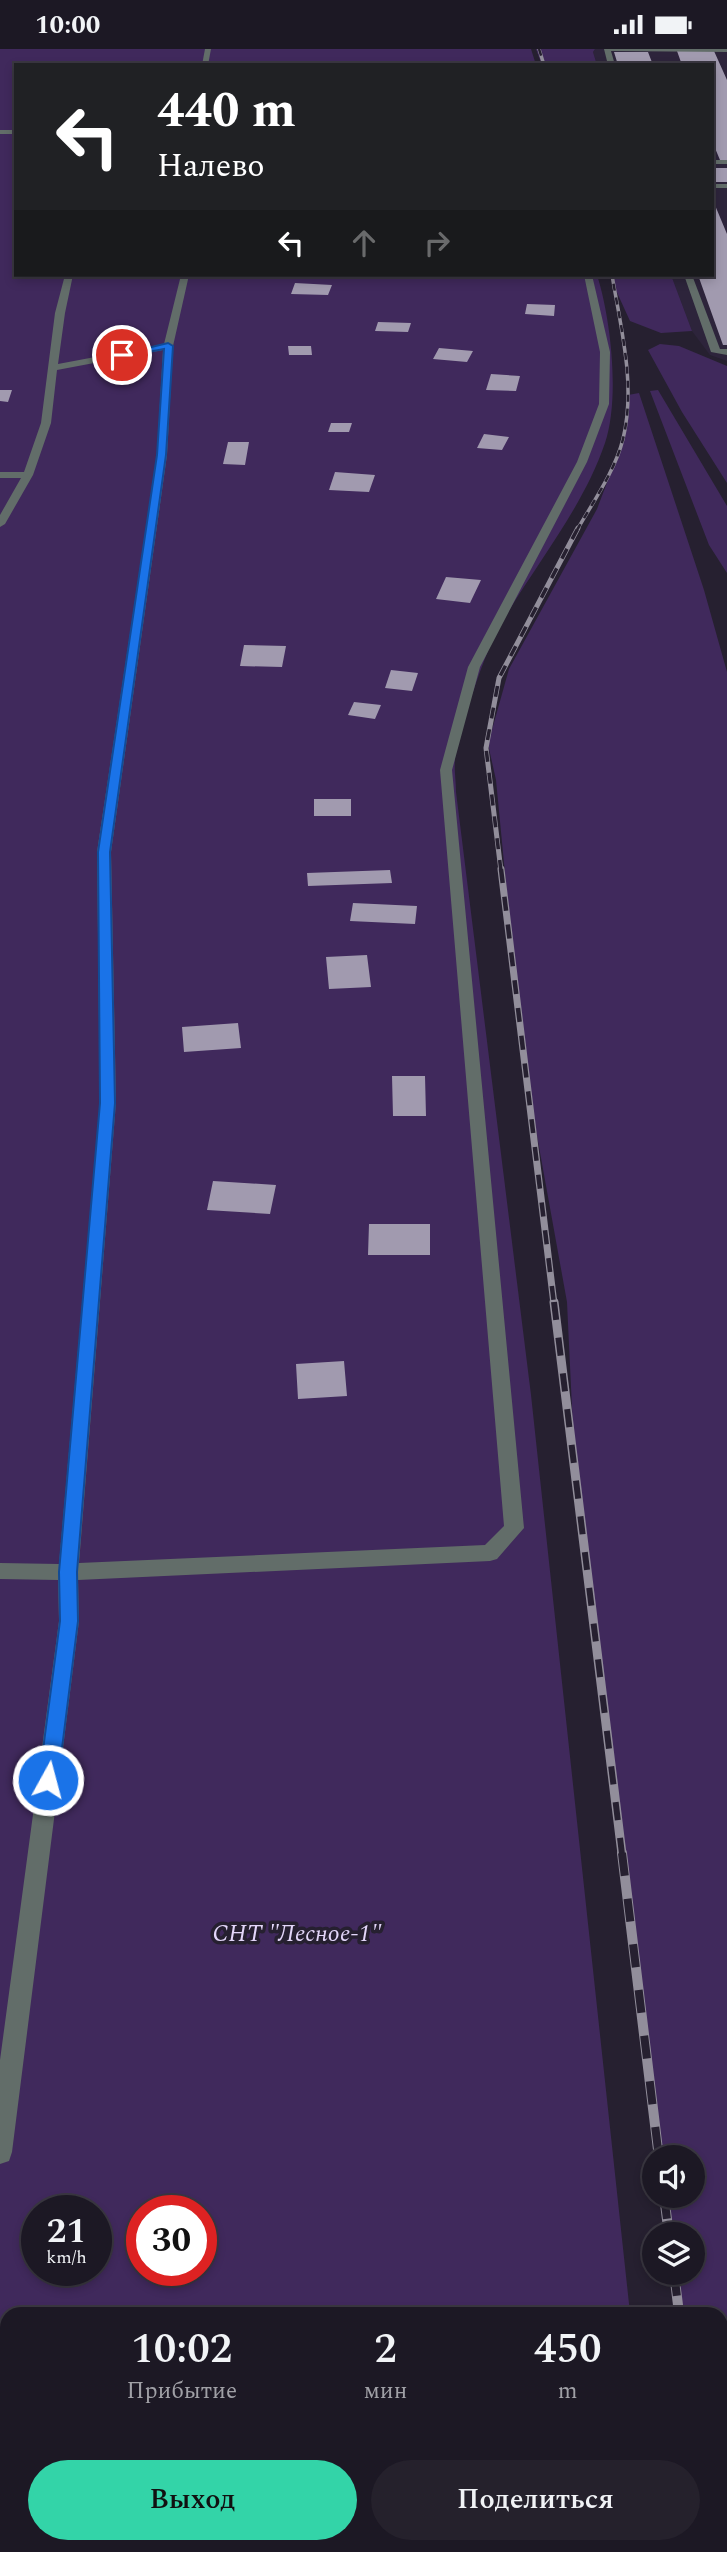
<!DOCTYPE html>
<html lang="ru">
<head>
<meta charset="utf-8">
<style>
  body { margin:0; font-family:Spectral,serif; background:#25212c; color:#f1f3f6; height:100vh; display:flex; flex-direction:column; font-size:26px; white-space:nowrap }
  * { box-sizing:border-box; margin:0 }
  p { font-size:23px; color:#a0a0a6 }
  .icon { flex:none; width:38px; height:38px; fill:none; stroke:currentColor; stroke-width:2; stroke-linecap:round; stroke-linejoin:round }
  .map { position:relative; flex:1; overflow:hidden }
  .details { position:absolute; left:0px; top:2258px; width:728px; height:247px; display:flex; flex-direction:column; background:#1c1824; border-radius:21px 21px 0 0; box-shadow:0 4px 10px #0003,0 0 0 2px #3a3741 }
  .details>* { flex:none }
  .top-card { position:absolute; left:14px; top:14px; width:700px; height:214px; border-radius:0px; box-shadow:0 4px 10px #0003,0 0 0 2px #3a3741; background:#202124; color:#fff; overflow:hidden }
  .fabs { position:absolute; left:642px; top:2096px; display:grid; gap:14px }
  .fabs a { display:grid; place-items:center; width:63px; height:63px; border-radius:50%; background:#1c1824; box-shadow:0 4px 10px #0003,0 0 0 2px #3a3741; font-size:35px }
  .speed { position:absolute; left:21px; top:2146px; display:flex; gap:14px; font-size:35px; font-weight:700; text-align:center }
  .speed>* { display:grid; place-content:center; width:91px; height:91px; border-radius:50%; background:#1c1824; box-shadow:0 4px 10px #0003,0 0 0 2px #3a3741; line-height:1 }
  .speed small { font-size:18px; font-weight:400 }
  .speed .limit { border:10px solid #d22; background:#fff; color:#111 }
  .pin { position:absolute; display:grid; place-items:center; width:60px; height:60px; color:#fff; margin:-30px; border:4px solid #fff; border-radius:50%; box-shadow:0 2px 7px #0007 }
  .me { position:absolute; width:77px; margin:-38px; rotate:7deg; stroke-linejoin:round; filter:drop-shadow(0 0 5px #0008) }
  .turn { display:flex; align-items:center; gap:24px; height:147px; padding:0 28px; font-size:32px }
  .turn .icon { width:91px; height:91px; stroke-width:2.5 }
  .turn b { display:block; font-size:49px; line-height:60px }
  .lanes { display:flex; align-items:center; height:66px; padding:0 28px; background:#0003; justify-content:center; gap:35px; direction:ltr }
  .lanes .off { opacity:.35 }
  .eta { display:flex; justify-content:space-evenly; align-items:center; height:119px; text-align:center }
  .eta b { font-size:42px; font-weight:600; line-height:49px }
  .button { display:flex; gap:14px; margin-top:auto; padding:14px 28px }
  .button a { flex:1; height:80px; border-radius:42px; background:#33d4a8; color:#111; font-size:28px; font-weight:600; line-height:80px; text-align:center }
  .button a+a { background:#25212c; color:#f1f3f6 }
  .status { display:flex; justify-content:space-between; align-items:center; height:49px; padding:0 35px; background:#1c1824; direction:ltr }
  .status svg { height:19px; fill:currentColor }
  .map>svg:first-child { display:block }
  .built { fill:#2d243b }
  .green { fill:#40295c; fill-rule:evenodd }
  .building { fill:#a19aaf }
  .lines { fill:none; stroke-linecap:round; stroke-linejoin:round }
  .minor { fill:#626d69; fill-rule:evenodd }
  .rail-far4-casing { stroke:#928e9b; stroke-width:3.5 }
  .rail-far3-casing { stroke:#928e9b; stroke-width:5 }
  .rail-far2-casing { stroke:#928e9b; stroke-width:7 }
  .rail-far1-casing { stroke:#928e9b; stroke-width:9 }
  .rail-casing { stroke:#928e9b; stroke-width:10 }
  .rail-far4 { stroke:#262030; stroke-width:2.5; stroke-dasharray:7; stroke-linecap:butt }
  .rail-far3 { stroke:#262030; stroke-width:3.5; stroke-dasharray:11; stroke-linecap:butt }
  .rail-far2 { stroke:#262030; stroke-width:4.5; stroke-dasharray:14; stroke-linecap:butt }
  .rail-far1 { stroke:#262030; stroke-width:6; stroke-dasharray:18; stroke-linecap:butt }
  .rail { stroke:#262030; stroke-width:8; stroke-dasharray:23; stroke-linecap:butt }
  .route { fill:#1a73e8; stroke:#114b97; stroke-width:2 }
  .labels { text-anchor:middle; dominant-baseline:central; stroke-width:7; stroke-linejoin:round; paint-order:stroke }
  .near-park-label { font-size:24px; font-style:italic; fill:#e3d6f9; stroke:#262030 }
</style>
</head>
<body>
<div class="status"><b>10:00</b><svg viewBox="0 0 49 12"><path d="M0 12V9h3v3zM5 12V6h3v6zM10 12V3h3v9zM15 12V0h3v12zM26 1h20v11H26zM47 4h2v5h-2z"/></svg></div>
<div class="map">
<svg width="727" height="2503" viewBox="0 0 727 2503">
  <rect width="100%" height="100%" fill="#262030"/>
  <!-- built -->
  <path class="built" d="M595,0H727V312L710,306L692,282L671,226H712V16H597L593,3Z
    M727,2344V2454L721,2410V2354Z"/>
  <!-- green -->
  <path class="green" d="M0,0H531L536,16H16V226H597C611,270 620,350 605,394C581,464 531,520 496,584C484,607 457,686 455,711C454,721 456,732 456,743L531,1346L630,2264H7V2497H655V2503H0ZM37,2161H96V2221H37ZM142,2161H201V2221H142Z
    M536,0H595L593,3L597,16H542Z
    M609,226H671L692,282L661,284L630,272Z
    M660,295L679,297L727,317V434L682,363L648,301Z
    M658,341L727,457V524L709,496L650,342Z
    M639,344L704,541L727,623V2344L721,2354V2264H678L674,2224H693V2186H669L664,2147H693V2109H659L575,1423L567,1253L532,1059L518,959L496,731L488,695L509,620L597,460L622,394L628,346Z"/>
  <!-- building -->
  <path class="building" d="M677,2H714L727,31V111H720L712,92V16H682Z
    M614,3H648L653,16H618Z
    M712,119H727V133H712Z
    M712,149L727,185V296H723L698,226H712Z
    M295,234L332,236L328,246L291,245Z
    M527,255L555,256L554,267L525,265Z
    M378,273L411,274L408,283L375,282Z
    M288,297H311L312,306H289Z
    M439,299L473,302L467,313L433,310Z
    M491,325L520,327L516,342L486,341Z
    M0,341H12L8,353L0,352Z
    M331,374H352L349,383H328Z
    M484,385L509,388L502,401L477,399Z
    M228,393H249L245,416L223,415Z
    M335,423L375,426L369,443L329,441Z
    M446,528L481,531L470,554L436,550Z
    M244,596L286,597L282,618L240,617Z
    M391,621L418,624L412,642L385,639Z
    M354,653L381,656L375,670L348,666Z
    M314,750H351V767H314Z
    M390,821L392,834L308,837L307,824Z
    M353,854L417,857L415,875L350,872Z
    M367,906L371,938L329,940L326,908Z
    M238,974L241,999L184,1003L182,978Z
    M392,1027H425L426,1067H393Z
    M213,1132L276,1136L270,1165L207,1161Z
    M369,1175H430V1206H368Z
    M344,1312L347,1347L298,1350L296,1315Z"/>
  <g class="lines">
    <!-- minor -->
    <path class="minor" d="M205,0H211L208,16H202Z
      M604,0H727V3L611,2L615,16H608Z
      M0,81H16V85H0Z
      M712,111H727V115H712Z
      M712,135H727V139H712Z
      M65,226H73L65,264L58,315L164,295L181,226H189L173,297L167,406L111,803L116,1053L79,1514L485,1496L504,1477L440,721L468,618L577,413L599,355L600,303L584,226H592L610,303L609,355L587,413L480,618L452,721L524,1479L497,1510L490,1512L78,1531L79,1572L12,2103L9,2112L0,2115V2011L59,1572L58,1531L0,1530V1514L59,1515L100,1053L97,803L157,406L163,301L57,321L51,374L33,426L5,475L0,478V466L21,429H0V423H24L41,374L55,264Z
      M684,226H692L720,300H727V306L711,303Z"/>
    <!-- rail-far4 casing -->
    <g class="rail-far4-casing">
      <path id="rail-far4" d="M539,0L544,16
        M577,481C593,453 615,422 623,390C636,336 621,280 612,226"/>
    </g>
    <!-- rail-far3 casing -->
    <g class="rail-far3-casing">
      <path id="rail-far3" d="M501,822L486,699L499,629L578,479"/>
    </g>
    <!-- rail-far2 casing -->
    <g class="rail-far2-casing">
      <path id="rail-far2" d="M501,820L554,1255"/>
    </g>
    <!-- rail-far1 casing -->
    <g class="rail-far1-casing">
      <path id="rail-far1" d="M554,1253L622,1805"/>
    </g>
    <!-- rail casing -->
    <g class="rail-casing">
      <path id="rail" d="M622,1804L659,2109
        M664,2147L669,2186
        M674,2224L679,2264
        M707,2497L708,2503"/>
    </g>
    <!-- rail-far4 -->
    <use href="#rail-far4" class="rail-far4"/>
    <!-- rail-far3 -->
    <use href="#rail-far3" class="rail-far3"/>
    <!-- rail-far2 -->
    <use href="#rail-far2" class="rail-far2"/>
    <!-- rail-far1 -->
    <use href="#rail-far1" class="rail-far1"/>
    <!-- rail -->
    <use href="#rail" class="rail"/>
  </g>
  <!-- route -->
  <path class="route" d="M168,294L173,297L166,406L110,803L115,1054L77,1523L78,1572L58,1731L55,1738L48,1740L42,1738L39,1731L60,1572L59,1523L100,1054L98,803L157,406L164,300L122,308L118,306Z"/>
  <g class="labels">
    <!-- near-park labels -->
    <g class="near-park-label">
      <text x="297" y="1885">СНТ "Лесное-1"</text>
    </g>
  </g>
</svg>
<div class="fabs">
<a><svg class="icon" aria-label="sound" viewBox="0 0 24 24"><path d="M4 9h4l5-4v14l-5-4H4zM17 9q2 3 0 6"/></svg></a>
<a><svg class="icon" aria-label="layers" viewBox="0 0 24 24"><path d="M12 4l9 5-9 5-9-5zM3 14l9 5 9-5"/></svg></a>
</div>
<div class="speed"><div>21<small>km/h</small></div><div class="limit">30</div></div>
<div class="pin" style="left:122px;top:306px;background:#d93025"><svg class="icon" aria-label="arrive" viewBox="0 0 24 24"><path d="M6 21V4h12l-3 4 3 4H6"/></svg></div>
<svg class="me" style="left:48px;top:1731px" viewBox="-20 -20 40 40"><circle r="17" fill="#1a73e8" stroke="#fff" stroke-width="3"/><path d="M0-11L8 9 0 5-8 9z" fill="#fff"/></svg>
<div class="top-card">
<div class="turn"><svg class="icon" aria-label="left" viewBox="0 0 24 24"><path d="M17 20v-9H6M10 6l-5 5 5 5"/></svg><div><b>440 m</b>Налево</div></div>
<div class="lanes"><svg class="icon" aria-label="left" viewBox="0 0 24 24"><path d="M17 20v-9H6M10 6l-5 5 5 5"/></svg><svg class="icon off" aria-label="ahead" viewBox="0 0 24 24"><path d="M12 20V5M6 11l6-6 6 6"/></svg><svg class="icon off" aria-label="right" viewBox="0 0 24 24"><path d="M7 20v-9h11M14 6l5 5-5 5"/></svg></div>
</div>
<section class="details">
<div class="eta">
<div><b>10:02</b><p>Прибытие</p></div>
<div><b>2</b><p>мин</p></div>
<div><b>450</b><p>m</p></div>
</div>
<div class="button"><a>Выход</a><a>Поделиться</a></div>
</section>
</div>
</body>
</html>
